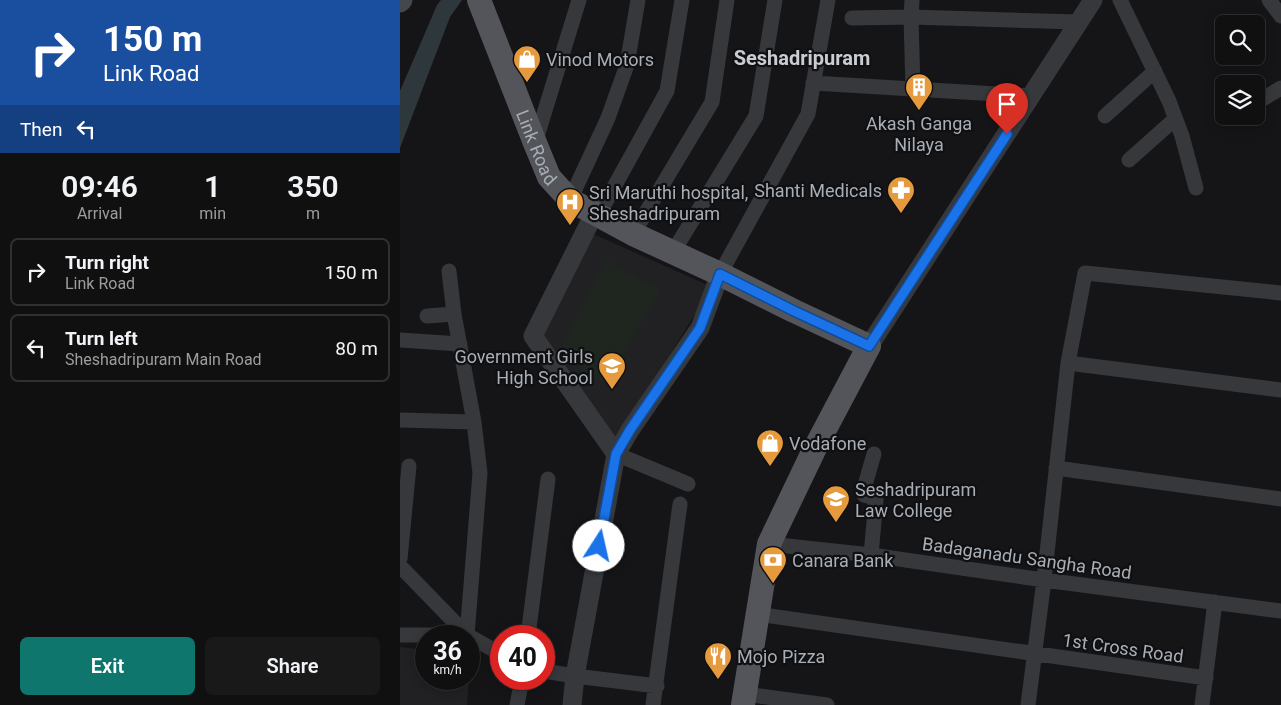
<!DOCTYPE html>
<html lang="en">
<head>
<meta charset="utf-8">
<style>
  body { margin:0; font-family:Roboto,sans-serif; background:#19191a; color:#f1f3f6; height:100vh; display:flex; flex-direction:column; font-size:19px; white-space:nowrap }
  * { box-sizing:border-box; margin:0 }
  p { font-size:16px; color:#9c9d9f }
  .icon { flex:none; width:28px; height:28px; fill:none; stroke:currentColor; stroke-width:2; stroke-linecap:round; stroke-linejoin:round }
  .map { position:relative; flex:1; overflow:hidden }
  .sheet { display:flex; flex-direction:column; background:#101011; width:400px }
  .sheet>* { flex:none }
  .hud { background:#1a4fa0; color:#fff; overflow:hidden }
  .tools { position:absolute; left:815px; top:15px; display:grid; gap:10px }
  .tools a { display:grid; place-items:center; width:50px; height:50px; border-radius:8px; background:#101011; box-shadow:0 2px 12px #0003,0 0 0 1px #303031; font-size:25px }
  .speed { position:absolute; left:15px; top:625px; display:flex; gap:10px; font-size:25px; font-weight:700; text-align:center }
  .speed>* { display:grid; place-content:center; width:65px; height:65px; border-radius:50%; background:#101011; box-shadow:0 2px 12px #0003,0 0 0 1px #303031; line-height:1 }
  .speed small { font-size:12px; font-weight:400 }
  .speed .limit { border:8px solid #d22; background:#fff; color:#111 }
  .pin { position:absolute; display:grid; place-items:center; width:42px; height:42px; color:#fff; margin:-51px -21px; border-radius:50% 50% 50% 0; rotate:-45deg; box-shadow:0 0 5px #0007 }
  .pin .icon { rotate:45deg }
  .me { position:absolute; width:55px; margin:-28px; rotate:10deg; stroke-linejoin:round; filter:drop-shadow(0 0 4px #0008) }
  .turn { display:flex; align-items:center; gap:18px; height:105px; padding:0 20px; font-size:22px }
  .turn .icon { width:65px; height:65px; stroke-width:2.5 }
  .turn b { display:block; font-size:35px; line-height:42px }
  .then { display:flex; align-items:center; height:48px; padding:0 20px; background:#0003; gap:10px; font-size:19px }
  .eta { display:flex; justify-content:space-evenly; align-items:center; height:85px; text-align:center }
  .eta b { font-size:30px; font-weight:600; line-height:35px }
  .cta { display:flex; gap:10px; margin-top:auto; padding:10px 20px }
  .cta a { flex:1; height:58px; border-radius:8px; background:#0f766e; color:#fff; font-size:20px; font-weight:600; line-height:58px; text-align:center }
  .cta a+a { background:#19191a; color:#f1f3f6 }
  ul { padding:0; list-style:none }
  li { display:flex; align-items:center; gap:15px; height:68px; margin:0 10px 8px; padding:0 10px; border:2px solid #303031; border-radius:8px }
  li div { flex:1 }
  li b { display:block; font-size:19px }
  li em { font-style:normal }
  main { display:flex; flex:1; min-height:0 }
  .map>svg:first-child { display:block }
  .built { fill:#212124 }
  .green { fill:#1f2620 }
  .water { fill:#2e373c }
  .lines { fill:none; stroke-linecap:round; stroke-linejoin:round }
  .minor { stroke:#36383c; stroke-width:15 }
  .tertiary { stroke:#36383c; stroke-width:19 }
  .secondary { stroke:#44474b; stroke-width:21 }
  .primary { stroke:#53555a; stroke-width:24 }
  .route-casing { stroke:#114b97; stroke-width:12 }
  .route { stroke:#1a73e8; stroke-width:9 }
  .labels { text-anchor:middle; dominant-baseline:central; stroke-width:4.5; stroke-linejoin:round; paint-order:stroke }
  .poi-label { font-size:18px; fill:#a8aeb6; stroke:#101012; text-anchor:start }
  .street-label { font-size:18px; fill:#a8aeb6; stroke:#101012 }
  .quarter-label { font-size:20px; font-weight:bold; fill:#c9ccd2; stroke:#101012 }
</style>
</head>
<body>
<main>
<section class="sheet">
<div class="hud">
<div class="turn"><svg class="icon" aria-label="right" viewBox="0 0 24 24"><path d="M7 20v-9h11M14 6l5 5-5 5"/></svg><div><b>150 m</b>Link Road</div></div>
<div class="then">Then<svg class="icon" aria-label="left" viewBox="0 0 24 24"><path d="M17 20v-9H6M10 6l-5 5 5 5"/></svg></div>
</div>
<div class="eta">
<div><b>09:46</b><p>Arrival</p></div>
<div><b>1</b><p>min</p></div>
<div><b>350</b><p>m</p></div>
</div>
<ul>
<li><svg class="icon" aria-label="right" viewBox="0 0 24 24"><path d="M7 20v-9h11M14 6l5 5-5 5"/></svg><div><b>Turn right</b><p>Link Road</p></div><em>150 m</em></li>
<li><svg class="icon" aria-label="left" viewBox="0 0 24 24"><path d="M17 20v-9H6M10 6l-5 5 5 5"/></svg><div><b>Turn left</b><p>Sheshadripuram Main Road</p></div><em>80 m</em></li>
</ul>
<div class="cta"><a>Exit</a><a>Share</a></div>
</section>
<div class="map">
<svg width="881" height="705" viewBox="0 0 881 705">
  <rect width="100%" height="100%" fill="#151517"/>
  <!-- built -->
  <path class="built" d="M191,233L312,287L214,444L138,335Z
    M0,647L26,650V679H69V653H71L67,705H0Z"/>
  <!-- green -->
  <path class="green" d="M206,261L260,290L205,383L183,373L163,345Z"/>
  <!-- water -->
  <path class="water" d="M41,0H62L50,17L0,148V91L37,5Z"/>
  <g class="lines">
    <!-- minor -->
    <path class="minor" d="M512,0L511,17L513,90
      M720,0L769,101L782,136L796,188
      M869,0L881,16
      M452,18L511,17L678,22
      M413,83L631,96
      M861,100L881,88
      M705,116L755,71
      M135,143L179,0
      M729,160L775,119
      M170,200L208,118L227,65L238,0
      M198,216L267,91L282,0
      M233,234L312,102L327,0
      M273,252L356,116L375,0
      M49,271L54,314L74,422L80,473L67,635
      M320,274L408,114L428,0
      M27,316L54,314
      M0,340L60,344
      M668,363L881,390
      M0,420L74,422
      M216,454L288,484
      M656,468L881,499
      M369,544L471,555L644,580L881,611
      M471,555L476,500L475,498L464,495L463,492L474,454
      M0,559L9,466
      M0,566L67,635
      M357,614L806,678
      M0,635H67L101,654
      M128,636L148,479
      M144,671L175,676L257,686
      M344,694L427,705
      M117,705L122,679
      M253,705L280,504
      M628,705L644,580L668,363L685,273L881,293
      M802,705L815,602"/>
    <!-- tertiary -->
    <path class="tertiary" d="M194,214L133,336L216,454
      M469,346L693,0
      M172,705L175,676L216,454L230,430L300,328L320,274"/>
    <!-- secondary -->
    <path class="secondary" d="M0,2L2,0"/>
    <!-- primary -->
    <path class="primary" id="s1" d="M79,0L135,143L149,177L170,200L233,234L320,274L394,311L469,346L414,450L369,544L343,705"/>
  </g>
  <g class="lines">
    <!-- route casing -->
    <g class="route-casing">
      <path id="route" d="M199,546L216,454L230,430L300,328L320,274L394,311L469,346L607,134"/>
    </g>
    <!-- route -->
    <use href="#route" class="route"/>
  </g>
  <!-- icons -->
  <defs>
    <g id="shop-pin" transform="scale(1.4375)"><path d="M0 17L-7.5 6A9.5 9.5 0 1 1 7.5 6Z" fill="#e69a3e" stroke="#101012"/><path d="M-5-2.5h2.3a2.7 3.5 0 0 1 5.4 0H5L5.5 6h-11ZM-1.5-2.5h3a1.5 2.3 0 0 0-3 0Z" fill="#fff"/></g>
    <g id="building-pin" transform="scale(1.4375)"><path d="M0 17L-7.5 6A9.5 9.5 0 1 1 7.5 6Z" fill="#e69a3e" stroke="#101012"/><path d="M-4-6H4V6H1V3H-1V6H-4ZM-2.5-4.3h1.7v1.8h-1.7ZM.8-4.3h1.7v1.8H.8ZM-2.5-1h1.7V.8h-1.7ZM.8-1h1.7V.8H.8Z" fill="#fff"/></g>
    <g id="pharmacy-pin" transform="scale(1.4375)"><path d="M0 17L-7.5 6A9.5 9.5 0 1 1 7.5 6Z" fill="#e69a3e" stroke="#101012"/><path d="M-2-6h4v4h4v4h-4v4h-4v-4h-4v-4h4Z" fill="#fff"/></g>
    <g id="hospital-pin" transform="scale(1.4375)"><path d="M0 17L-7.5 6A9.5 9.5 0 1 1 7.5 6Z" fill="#e69a3e" stroke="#101012"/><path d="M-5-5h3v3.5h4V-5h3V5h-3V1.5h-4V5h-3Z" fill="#fff"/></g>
    <g id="school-pin" transform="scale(1.4375)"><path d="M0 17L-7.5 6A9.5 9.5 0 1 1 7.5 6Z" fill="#e69a3e" stroke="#101012"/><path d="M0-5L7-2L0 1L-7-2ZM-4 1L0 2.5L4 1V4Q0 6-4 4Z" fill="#fff"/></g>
    <g id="university-pin" transform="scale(1.4375)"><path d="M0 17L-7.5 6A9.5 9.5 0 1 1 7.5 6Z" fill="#e69a3e" stroke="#101012"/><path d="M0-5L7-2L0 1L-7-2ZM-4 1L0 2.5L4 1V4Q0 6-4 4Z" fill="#fff"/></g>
    <g id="bank-pin" transform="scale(1.4375)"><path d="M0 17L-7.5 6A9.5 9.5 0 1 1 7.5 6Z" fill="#e69a3e" stroke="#101012"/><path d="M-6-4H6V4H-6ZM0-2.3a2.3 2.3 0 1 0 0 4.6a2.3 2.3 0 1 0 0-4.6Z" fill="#fff"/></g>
    <g id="restaurant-pin" transform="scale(1.4375)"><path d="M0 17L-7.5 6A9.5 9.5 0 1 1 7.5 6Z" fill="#e69a3e" stroke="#101012"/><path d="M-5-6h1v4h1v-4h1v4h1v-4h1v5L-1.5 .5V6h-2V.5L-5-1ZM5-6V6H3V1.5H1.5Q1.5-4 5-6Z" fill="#fff"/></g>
  </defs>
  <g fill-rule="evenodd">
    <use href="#shop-pin" x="127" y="59"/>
    <use href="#building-pin" x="519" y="87"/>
    <use href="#pharmacy-pin" x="501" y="190"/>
    <use href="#hospital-pin" x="170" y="202"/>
    <use href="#school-pin" x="212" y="366"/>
    <use href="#shop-pin" x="370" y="443"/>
    <use href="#university-pin" x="436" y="499"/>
    <use href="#bank-pin" x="373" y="560"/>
    <use href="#restaurant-pin" x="318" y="656"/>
  </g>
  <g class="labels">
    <!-- poi labels -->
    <g class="poi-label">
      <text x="146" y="59">Vinod Motors</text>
      <text x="519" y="123" text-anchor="middle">Akash Ganga<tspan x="519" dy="21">Nilaya</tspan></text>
      <text x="482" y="190" text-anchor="end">Shanti Medicals</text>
      <text x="189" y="192">Sri Maruthi hospital,<tspan x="189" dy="21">Sheshadripuram</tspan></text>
      <text x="193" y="356" text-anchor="end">Government Girls<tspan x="193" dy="21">High School</tspan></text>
      <text x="389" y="443">Vodafone</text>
      <text x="455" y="489">Seshadripuram<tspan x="455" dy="21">Law College</tspan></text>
      <text x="392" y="560">Canara Bank</text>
      <text x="337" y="656">Mojo Pizza</text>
    </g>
    <!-- street labels -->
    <g class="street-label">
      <text stroke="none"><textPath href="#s1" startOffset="158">Link Road</textPath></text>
      <text transform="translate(627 558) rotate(8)">Badaganadu Sangha Road</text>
      <text transform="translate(723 648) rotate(8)">1st Cross Road</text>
    </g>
    <!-- quarter labels -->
    <g class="quarter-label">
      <text x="402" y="58">Seshadripuram</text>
    </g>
  </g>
</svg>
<div class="tools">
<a><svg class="icon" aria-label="search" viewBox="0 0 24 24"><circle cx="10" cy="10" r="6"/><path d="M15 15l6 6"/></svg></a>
<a><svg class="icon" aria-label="layers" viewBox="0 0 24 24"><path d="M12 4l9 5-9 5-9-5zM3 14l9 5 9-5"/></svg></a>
</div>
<div class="speed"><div>36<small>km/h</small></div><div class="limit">40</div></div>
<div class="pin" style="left:607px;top:134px;background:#d93025"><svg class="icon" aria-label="arrive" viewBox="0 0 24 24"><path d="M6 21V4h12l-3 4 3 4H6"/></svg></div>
<svg class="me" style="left:199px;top:546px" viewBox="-20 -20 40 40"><circle r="19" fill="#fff"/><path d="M0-13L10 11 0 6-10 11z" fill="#1a73e8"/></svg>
</div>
</main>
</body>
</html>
